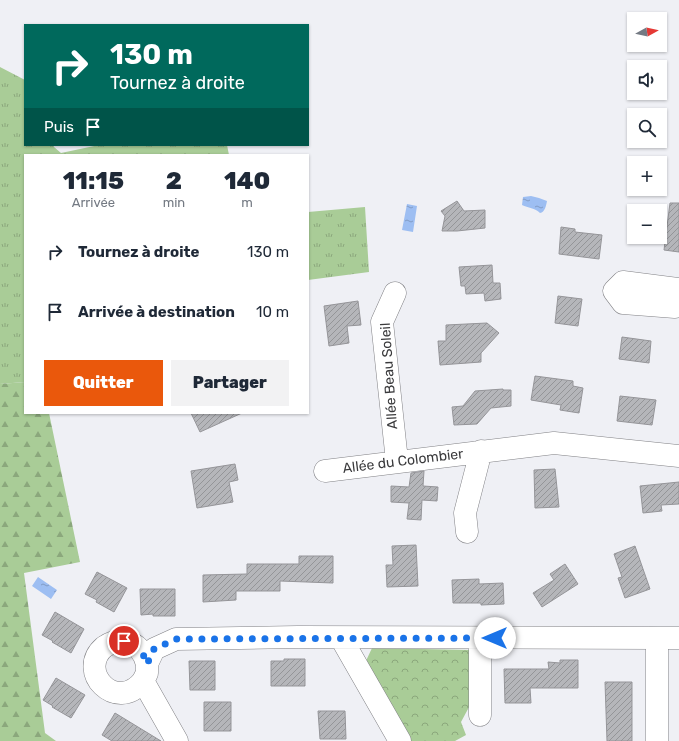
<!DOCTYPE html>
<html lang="fr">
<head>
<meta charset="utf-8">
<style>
  body { margin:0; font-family:Rubik,sans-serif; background:#f2f2f3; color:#1f2937; height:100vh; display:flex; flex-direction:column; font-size:15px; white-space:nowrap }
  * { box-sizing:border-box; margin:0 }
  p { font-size:13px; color:#747a83 }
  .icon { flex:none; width:22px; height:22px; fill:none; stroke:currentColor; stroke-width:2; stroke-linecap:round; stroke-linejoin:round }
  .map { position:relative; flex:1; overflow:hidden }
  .drawer { position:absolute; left:24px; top:154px; width:285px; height:260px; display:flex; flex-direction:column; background:#fff; border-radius:0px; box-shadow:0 1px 3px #0004 }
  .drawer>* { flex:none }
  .top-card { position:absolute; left:24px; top:24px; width:285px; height:122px; border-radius:0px; box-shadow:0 1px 3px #0004; background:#00695c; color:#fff; overflow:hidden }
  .needle { width:26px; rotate:82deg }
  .tools { position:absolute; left:627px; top:12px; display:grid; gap:8px }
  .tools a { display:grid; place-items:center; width:40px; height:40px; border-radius:0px; background:#fff; box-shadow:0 1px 3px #0004; font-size:20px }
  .pin { position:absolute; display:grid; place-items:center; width:34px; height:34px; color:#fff; margin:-17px; border:2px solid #fff; border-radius:50%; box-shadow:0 1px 4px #0007 }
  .me { position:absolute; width:44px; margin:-22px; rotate:270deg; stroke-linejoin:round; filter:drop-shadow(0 0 3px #0008) }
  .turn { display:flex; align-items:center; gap:14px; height:84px; padding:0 20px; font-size:18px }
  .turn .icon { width:52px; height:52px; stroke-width:2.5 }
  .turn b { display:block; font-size:28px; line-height:34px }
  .then { display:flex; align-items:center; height:38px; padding:0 20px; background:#0003; gap:8px; font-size:15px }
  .eta { display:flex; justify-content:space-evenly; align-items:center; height:68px; text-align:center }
  .eta b { font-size:24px; font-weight:800; line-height:28px }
  .action { display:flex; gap:8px; margin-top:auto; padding:8px 20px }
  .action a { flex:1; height:46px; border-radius:0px; background:#ea580c; color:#fff; font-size:16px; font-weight:800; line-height:46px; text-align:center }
  .action a+a { background:#f2f2f3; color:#1f2937 }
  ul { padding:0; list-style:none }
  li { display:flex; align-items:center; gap:12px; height:60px; padding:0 20px }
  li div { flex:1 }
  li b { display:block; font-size:15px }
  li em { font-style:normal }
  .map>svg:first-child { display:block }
  .grass { fill:url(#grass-tufts) }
  .forest { fill:url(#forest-firs) }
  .park { fill:url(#park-crowns) }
  .water { fill:url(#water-ripples) }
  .building { fill:url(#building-hatch); stroke:#959599 }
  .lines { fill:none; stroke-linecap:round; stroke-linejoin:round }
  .minor-casing { stroke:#818185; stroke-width:23 }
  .minor { stroke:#fff; stroke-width:22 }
  .route { stroke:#1a73e8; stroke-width:7; stroke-dasharray:0 12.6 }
  .labels { text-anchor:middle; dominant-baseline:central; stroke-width:4; stroke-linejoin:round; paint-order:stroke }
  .street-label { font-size:14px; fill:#3a3a3c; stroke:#fff }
</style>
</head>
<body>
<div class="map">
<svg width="679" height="741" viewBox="0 0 679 741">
  <defs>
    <pattern id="grass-tufts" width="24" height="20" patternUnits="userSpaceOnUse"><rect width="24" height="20" fill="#a9cc97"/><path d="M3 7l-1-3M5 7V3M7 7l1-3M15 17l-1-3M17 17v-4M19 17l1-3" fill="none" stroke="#8ba77c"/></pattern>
    <pattern id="forest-firs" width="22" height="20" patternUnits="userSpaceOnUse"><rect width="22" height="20" fill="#a9cc97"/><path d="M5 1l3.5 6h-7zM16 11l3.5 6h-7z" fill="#8ba77c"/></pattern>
    <pattern id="park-crowns" width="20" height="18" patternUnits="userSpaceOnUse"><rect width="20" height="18" fill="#a9cc97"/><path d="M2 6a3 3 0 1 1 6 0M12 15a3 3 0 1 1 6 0" fill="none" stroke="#8ba77c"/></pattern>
    <pattern id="water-ripples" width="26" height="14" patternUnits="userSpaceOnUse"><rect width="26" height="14" fill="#9dbef2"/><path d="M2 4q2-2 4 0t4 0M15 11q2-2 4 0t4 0" fill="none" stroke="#819bc5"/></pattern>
    <pattern id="building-hatch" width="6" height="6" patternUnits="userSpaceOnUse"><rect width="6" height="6" fill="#b5b6ba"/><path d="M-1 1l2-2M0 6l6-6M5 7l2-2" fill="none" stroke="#949598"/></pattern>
  </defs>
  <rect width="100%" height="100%" fill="#eff0f5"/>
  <!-- grass -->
  <path class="grass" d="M0,67L25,80V145H53L54,147L61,153L99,145H227L229,155H25V382L0,384Z
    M365,207L369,272L308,280V212Z"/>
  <!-- forest -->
  <path class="forest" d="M25,382V413H49L80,562L24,573L45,733L56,741H0V384Z"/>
  <!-- park -->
  <path class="park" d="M372,648L471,650L475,696L461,722L466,735L455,741H406L365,663Z"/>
  <!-- water -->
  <path class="water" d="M531,196L539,198L547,201C546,206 545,212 540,213C535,208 528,208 522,205L523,197Z
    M407,204L417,206L413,232L402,230Z
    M38,577L57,590L51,599L32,586Z"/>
  <!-- building -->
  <path class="building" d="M457,201L464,211L485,210V228L457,231H442L445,216L441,211Z
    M670,203H679V252L664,250Z
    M561,227L575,229V232L602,235L599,259L559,254Z
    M492,265L493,283H500L501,299L485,301L484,293L466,294L465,286H461L459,267Z
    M558,296L582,299L578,326L555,323Z
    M358,301L361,325L347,326L349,343L329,346L324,306Z
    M487,323L499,333L481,353V362L440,365L438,341H446V325Z
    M622,337L651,341L649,363L619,359Z
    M535,376L573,381V386L583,388L579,413L560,410L561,405L531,400Z
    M503,389V390H511V406L491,408L477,424L454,425L452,407L463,406L475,391Z
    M620,396L656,400L652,425L617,421Z
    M191,413H242L200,432Z
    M235,464L238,480L229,482L233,502L197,508L191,471Z
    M555,469L559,507L535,508L534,470Z
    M424,471L423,486L438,487L437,501L422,500L421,520L407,519L409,503L391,502V486L409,487L411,473Z
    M679,482V504L661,505L662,511L643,513L640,486Z
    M416,545L418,586L387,587L386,565H393L392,546Z
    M635,546L650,589L625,598L618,578L622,577L614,554Z
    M299,556H333V583L280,581V591H236V600L203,602V575L247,574V564H299Z
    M565,564L578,584L542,607L533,593L554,580L550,574Z
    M97,572L127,588L114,612L96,602L97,600L85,594Z
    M479,579V584L503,583L504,604L481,605V603H453L452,580Z
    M140,589H175V616H153V614L141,615Z
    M55,612L84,629L71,653L52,642L53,641L42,635Z
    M284,659H305V686H271V661H284Z
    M560,660H578V688H530L531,703H505L504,669H549L548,662L560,663Z
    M189,661H215V690H190Z
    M56,678L85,695L71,718L52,707L53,706L43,700Z
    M605,682H632V741H607Z
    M204,702H231V731H204Z
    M318,711H345L346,739H320Z
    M115,713L161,741H112L102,735Z"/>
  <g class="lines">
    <!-- minor casing -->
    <g class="minor-casing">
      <path id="minor" d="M679,289L623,282L614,291L623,303L675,307L679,295
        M395,293L382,322L397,461
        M325,471L554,443L679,456
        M467,532L465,513L481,451
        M341,638L400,741
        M480,638V715
        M657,638H679
        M143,681C116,714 76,671 104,647C110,643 117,640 125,641C137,643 144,653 147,664
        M177,741L143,681L147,673V664L154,649L176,639L298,637L657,638V741"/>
    </g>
    <!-- minor -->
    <use href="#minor" class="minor"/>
  </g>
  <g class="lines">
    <!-- route -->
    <path class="route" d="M124,641C137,645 143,651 147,664L154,649L176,639L495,638"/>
  </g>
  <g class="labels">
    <!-- street labels -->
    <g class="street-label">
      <text transform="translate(389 376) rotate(-94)">Allée Beau Soleil</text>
      <text transform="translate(403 461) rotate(-7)">Allée du Colombier</text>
    </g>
  </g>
</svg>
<div class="tools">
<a><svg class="needle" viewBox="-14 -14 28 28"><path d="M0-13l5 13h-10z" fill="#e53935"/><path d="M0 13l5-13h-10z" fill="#747a83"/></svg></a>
<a><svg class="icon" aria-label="sound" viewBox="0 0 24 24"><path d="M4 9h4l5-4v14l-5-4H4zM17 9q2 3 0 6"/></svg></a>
<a><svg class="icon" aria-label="search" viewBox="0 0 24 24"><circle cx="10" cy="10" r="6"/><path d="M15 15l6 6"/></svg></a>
<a>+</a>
<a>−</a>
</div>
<div class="pin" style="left:124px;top:641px;background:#d93025"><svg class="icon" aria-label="arrive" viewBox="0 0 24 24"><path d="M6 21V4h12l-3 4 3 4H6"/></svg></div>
<svg class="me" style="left:495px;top:638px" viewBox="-20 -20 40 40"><circle r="19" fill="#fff"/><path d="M0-13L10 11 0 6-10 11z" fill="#1a73e8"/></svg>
<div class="top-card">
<div class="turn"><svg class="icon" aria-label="right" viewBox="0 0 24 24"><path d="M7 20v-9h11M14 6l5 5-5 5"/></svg><div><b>130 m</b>Tournez à droite</div></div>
<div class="then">Puis<svg class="icon" aria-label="arrive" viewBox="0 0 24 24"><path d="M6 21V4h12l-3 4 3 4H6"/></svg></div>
</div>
<section class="drawer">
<div class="eta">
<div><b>11:15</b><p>Arrivée</p></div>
<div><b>2</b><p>min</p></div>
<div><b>140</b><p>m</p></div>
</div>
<ul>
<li><svg class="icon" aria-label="right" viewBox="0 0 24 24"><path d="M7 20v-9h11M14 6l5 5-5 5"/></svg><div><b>Tournez à droite</b></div><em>130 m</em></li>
<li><svg class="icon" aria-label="arrive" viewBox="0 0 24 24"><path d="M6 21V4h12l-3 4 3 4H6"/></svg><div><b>Arrivée à destination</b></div><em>10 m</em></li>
</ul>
<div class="action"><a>Quitter</a><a>Partager</a></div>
</section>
</div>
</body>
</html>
